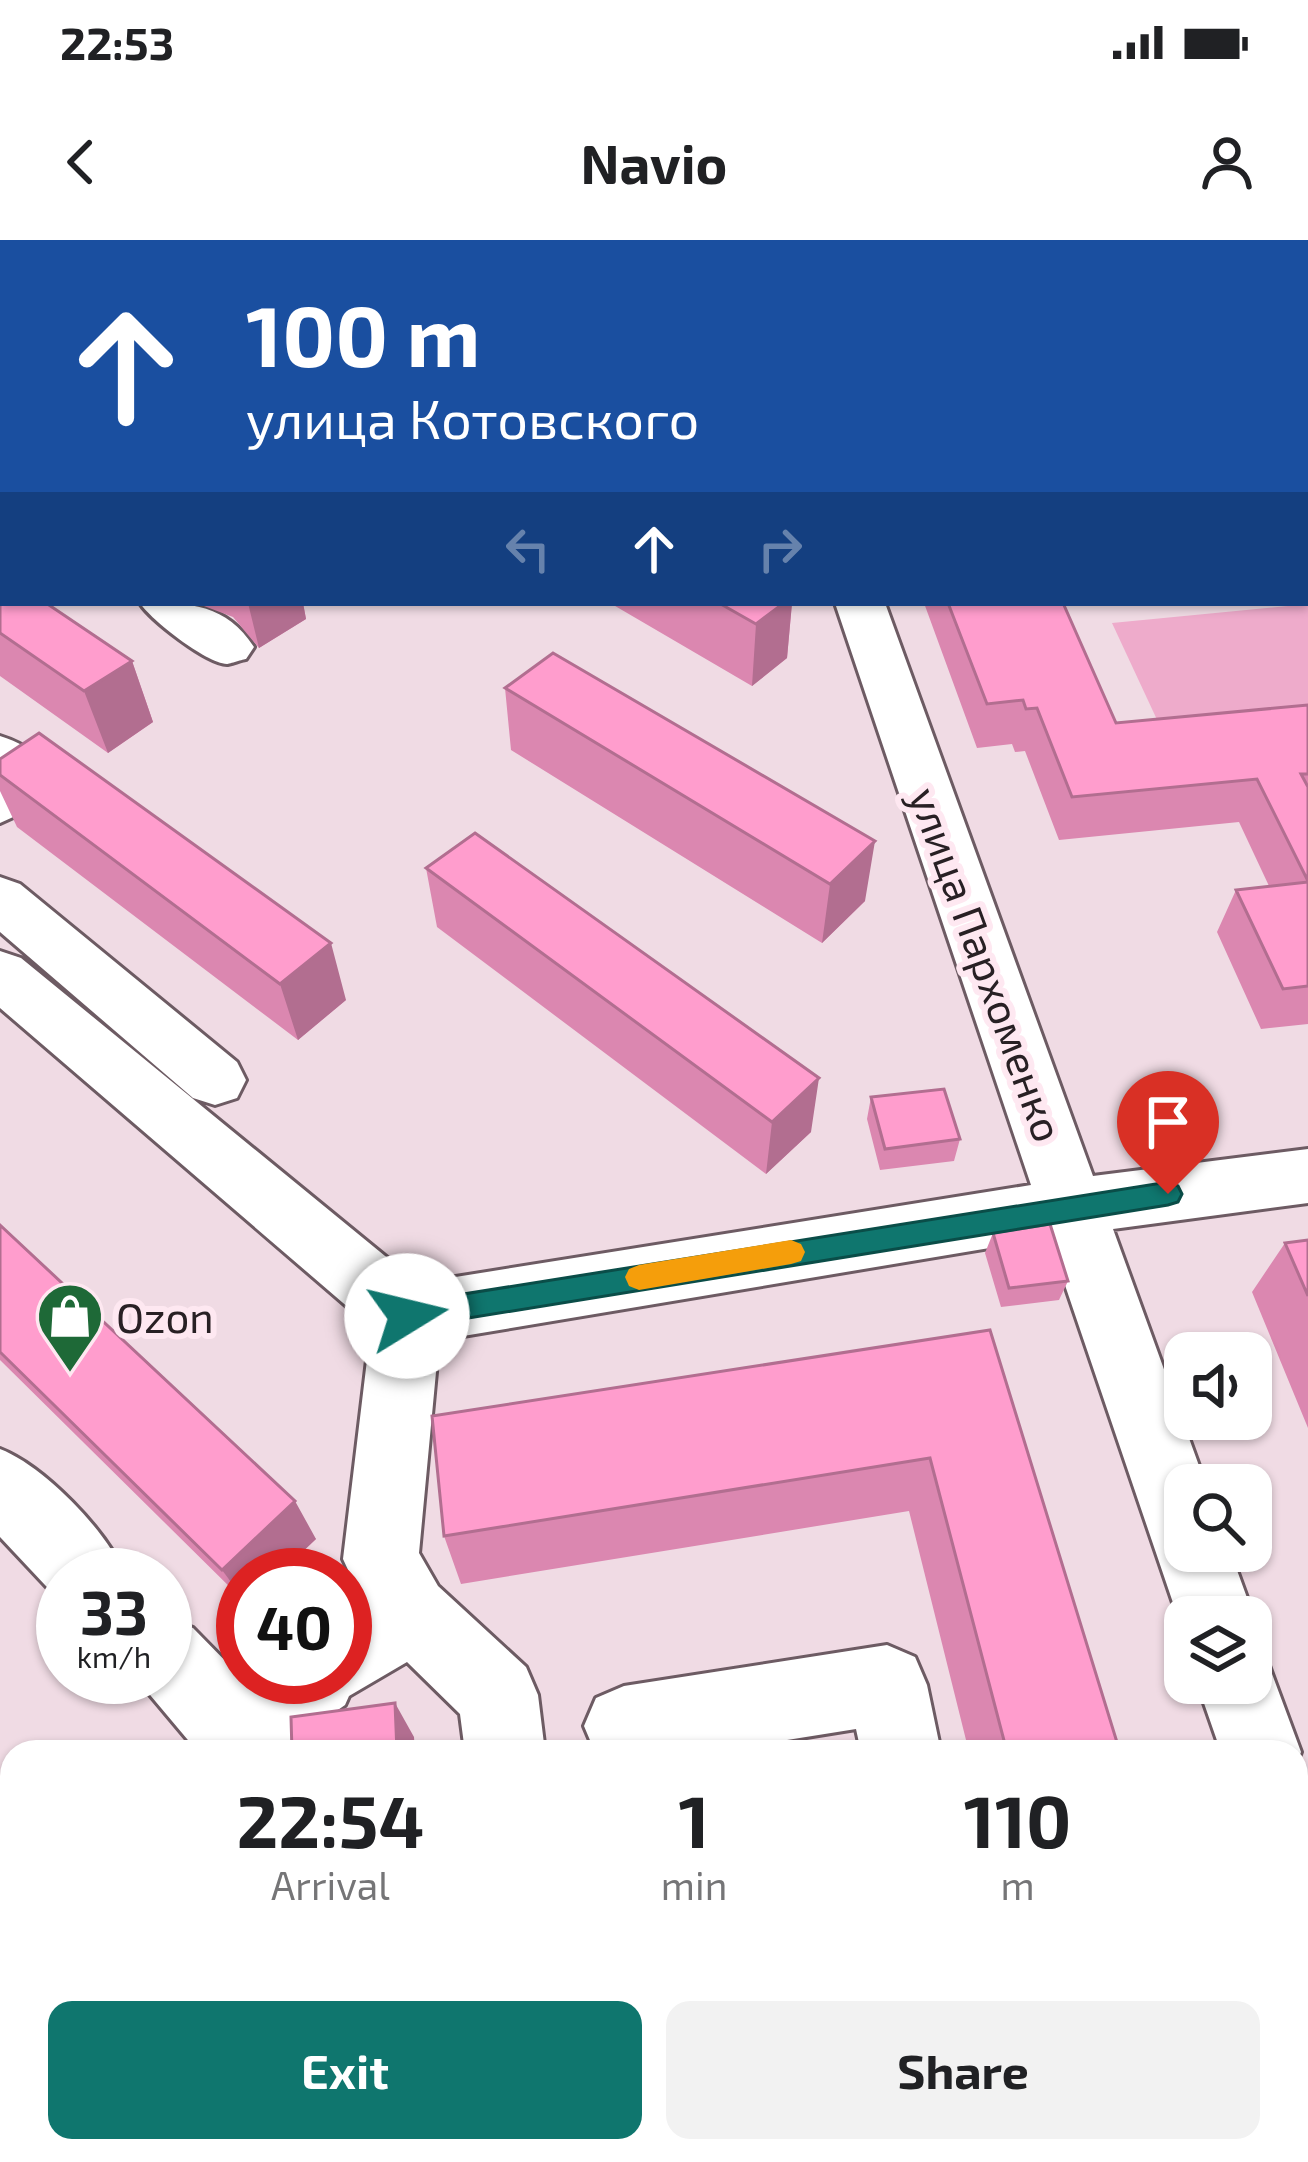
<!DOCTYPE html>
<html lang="en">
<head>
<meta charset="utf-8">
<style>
  body { margin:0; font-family:"Exo 2",sans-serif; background:#f2f2f2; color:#202124; height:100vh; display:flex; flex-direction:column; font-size:45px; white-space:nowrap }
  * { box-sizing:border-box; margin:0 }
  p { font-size:39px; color:#757577 }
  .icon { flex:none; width:66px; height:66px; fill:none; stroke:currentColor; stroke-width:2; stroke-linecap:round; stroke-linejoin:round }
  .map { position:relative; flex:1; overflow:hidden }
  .side { position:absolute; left:0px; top:1500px; width:1308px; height:423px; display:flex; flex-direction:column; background:#fff; border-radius:36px 36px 0 0; box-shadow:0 3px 9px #0004 }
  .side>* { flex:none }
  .banner { position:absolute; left:0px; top:0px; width:1308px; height:366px; box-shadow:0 3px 9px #0004; background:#1a4fa0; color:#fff; overflow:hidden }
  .fabs { position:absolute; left:1164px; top:1092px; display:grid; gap:24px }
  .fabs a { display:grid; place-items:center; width:108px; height:108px; border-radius:24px; background:#fff; box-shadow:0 3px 9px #0004; font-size:60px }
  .speed { position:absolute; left:36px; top:1308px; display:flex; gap:24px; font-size:60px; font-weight:700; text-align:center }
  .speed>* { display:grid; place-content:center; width:156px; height:156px; border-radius:50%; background:#fff; box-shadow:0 3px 9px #0004; line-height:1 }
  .speed small { font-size:30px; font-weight:400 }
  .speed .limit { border:18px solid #d22; background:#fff; color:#111 }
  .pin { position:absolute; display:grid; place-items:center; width:102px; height:102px; color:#fff; margin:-123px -51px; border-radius:50% 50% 50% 0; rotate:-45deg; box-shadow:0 0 12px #0007 }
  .pin .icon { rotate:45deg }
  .me { position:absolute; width:132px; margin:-66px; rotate:81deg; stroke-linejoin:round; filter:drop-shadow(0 0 9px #0008) }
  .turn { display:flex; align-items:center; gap:42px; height:252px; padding:0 48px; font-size:54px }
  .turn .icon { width:156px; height:156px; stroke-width:2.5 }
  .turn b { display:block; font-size:84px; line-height:102px }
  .lanes { display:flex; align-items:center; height:114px; padding:0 48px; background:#0003; justify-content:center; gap:60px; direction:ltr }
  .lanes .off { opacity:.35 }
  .eta { display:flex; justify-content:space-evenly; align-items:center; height:204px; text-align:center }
  .eta b { font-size:72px; font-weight:700; line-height:84px }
  .button { display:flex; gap:24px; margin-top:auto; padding:24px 48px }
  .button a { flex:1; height:138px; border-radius:24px; background:#0f766e; color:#fff; font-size:48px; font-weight:700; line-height:138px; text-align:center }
  .button a+a { background:#f2f2f2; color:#202124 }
  .status { display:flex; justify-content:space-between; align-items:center; height:84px; padding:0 60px; background:#fff; direction:ltr }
  .status svg { height:33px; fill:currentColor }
  header { display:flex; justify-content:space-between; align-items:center; height:156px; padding:0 48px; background:#fff; font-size:54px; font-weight:700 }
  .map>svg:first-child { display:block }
  .built { fill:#eaccd9 }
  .green { fill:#eeabcb }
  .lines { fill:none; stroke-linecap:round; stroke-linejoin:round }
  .minor-casing { stroke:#6d5b63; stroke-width:6 }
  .minor { fill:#fff; fill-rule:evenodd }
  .wall { fill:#db87b0 }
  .shaded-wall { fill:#b26e90 }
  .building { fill:#ff9dcd; stroke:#b26e90; stroke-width:3 }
  .route { fill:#0f766e; stroke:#0a4d48; stroke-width:3 }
  .slow { fill:#f59e0b }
  .labels { text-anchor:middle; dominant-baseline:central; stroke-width:12; stroke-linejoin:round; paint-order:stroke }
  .street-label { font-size:42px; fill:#282024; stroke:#fee8f1 }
  .poi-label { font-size:42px; fill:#282024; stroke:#fee8f1; text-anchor:start }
</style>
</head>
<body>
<div class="status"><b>22:53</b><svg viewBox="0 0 49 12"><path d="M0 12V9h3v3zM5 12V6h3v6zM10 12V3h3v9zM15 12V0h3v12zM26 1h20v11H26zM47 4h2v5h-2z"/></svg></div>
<header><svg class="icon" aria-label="back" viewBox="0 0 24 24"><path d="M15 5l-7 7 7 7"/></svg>Navio<svg class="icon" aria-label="person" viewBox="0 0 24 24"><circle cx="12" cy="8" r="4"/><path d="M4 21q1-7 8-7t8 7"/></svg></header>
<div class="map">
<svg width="1308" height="1922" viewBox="0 0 1308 1922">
  <rect width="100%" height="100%" fill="#f0dbe4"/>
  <!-- built -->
  <path class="built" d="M760,0H1308V171L1305,3Z"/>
  <!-- green -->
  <path class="green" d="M1308,364V469L1159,484L1112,383Z"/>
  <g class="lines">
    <!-- minor casing -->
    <g class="minor-casing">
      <path id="minor" d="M242,0H286L288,3H244Z
        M710,0H750L751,3H711Z
        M0,248H3L0,278Z
        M140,363C187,363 225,362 254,407L246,419C244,419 229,424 227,424C206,423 151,380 140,363Z
        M835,363H885L1093,936L1308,909V963L1113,989L1206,1245H1185V1311H1230L1254,1377L1251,1383V1377H1185V1398L1049,998L439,1100L419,1313L438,1346L526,1427L538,1455L545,1512H465L460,1474L407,1422L349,1456L345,1465L278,1512H198L135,1437H165V1377L193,1388L244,1440L345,1437V1372L362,1360L343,1319L371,1087L0,768V711L21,718L418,1043L1031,945Z
        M0,496C26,504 50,521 63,544L55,558L0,583Z
        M0,637L20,644L237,822L246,840L237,858L215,865L193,858L0,692Z
        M0,1209C44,1226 107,1291 125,1335H63L60,1361L0,1297Z
        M887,1405L915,1417L927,1445L941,1512H861L856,1489L713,1512H595L584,1486L596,1458L624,1446Z
        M1251,1409L1265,1415L1301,1512L1296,1525V1512H1221L1197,1443H1251Z
        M12,1551V1635L0,1638V1554Z
        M1296,1573L1308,1578V1693L1296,1694Z
        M192,1911H284V1922H192Z
        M510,1911H602L604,1922H512Z
        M940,1911H1032L1034,1922H942Z"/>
    </g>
    <!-- minor -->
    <use href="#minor" class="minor"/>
  </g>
  <!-- wall -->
  <path class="wall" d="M1010,0H1096L1098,3H1011Z
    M0,21H3V157H0Z
    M1308,35V309L1305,310V36Z
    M0,332L132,421L153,482L108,513L0,436Z
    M196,363H303L306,379L259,408L233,377Z
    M610,363H792L787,418L752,446Z
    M924,363H1063L1116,483L1308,465V784L1261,789L1217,692L1236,650L1269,646L1239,582L1059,600L1025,511L1015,512L1012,504L977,508Z
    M505,448L865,661L822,703L511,510Z
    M0,519L346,760L298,800L17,587L0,551Z
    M426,628L811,892L766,934L437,687Z
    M871,857L960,899L954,921L880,930L867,879Z
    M0,985L316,1299L278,1335H243V1360L0,1120Z
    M993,993L1068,1041L1059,1060L1001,1067L985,1013Z
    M1308,1000V1188L1252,1052L1285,1003Z
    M990,1090L1120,1512H969L909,1271L461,1344L444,1296Z
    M1070,1911H1243L1247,1922H1072Z"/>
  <!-- shaded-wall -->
  <path class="shaded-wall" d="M149,0H166V3H148Z
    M248,363H303L306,379L259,408Z
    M784,363H792L787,418L752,446L756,384Z
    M132,421L153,482L108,513L84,451Z
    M875,601L865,661L822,703L830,644Z
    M331,703L346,760L298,800L280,744Z
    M819,838L811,892L766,934L772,882Z
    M295,1261L316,1299L278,1335H243V1358L222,1330Z
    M395,1463L414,1497L415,1512H397Z
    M418,1911H438L439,1922H418Z"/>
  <!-- building -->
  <path class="building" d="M19,0H149L148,3H18Z
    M935,0H995L997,3H936Z
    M1035,0H1096L1098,3H1036Z
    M0,21H3V109H0Z
    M1308,35V278H1305V36Z
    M0,332L3,334V363H46L132,421L84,451L0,393Z
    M719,363H784L756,384Z
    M948,363H1063L1116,483L1308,465V534H1301L1308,547V641L1257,539L1072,557L1037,468L1026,469L1023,460L987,464Z
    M553,413L875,601L830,644L505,448Z
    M39,493L331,703L280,744L0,535V519Z
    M475,593L819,838L772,882L426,628Z
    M1308,642V746L1283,749L1236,650Z
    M944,849L960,899L885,909L871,857Z
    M1050,984L1068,1041L1009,1048L993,993Z
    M0,985L295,1261L222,1330L0,1112Z
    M1308,1000V1056L1285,1003Z
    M990,1090L1120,1512H1007L930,1218L444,1296L432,1176Z
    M395,1463L397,1512H292L291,1477Z
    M298,1911H418V1922H298Z
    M1112,1911H1243L1247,1922H1115Z"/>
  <!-- route -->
  <path class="route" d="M1168,942L1178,946L1182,954L1178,962L1168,965L407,1088L397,1084L393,1076L397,1067L407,1063Z"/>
  <!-- slow -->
  <path class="slow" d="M791,1000L801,1004L805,1012L801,1021L791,1024L639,1050L629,1046L625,1037L629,1029L639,1025Z"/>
  <!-- icons -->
  <defs>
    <g id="shop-pin" transform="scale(3.45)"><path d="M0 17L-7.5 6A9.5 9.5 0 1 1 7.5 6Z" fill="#1e6937" stroke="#fee8f1"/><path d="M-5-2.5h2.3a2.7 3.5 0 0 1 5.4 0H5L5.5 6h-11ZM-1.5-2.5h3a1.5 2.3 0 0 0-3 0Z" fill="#fff"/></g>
  </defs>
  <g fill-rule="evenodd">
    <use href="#shop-pin" x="70" y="1076"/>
  </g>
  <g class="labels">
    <!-- street labels -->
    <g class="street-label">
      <text transform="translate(988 724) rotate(70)">улица Пархоменко</text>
    </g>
    <!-- poi labels -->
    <g class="poi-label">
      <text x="116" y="1076">Ozon</text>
    </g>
  </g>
</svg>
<div class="fabs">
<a><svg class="icon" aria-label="sound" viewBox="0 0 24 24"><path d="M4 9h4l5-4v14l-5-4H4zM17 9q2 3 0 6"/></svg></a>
<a><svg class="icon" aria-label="search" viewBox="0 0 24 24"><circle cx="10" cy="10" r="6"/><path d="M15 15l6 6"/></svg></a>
<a><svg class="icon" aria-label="layers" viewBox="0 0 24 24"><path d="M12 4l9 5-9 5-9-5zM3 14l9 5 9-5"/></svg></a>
</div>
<div class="speed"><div>33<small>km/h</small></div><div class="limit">40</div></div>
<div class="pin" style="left:1168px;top:954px;background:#d93025"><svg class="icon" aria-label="arrive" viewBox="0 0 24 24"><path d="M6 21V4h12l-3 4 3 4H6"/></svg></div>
<svg class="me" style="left:407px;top:1076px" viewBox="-20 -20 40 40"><circle r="19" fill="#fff"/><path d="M0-13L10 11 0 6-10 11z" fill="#0f766e"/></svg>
<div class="banner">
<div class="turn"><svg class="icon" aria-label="ahead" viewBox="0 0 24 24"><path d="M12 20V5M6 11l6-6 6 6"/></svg><div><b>100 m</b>улица Котовского</div></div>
<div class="lanes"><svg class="icon off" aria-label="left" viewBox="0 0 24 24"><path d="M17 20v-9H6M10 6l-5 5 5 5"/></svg><svg class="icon" aria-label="ahead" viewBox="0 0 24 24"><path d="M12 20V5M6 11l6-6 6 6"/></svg><svg class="icon off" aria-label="right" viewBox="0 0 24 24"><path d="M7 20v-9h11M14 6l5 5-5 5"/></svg></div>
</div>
<section class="side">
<div class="eta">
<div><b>22:54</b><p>Arrival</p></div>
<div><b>1</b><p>min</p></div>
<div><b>110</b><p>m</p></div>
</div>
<div class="button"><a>Exit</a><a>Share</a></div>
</section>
</div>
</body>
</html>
